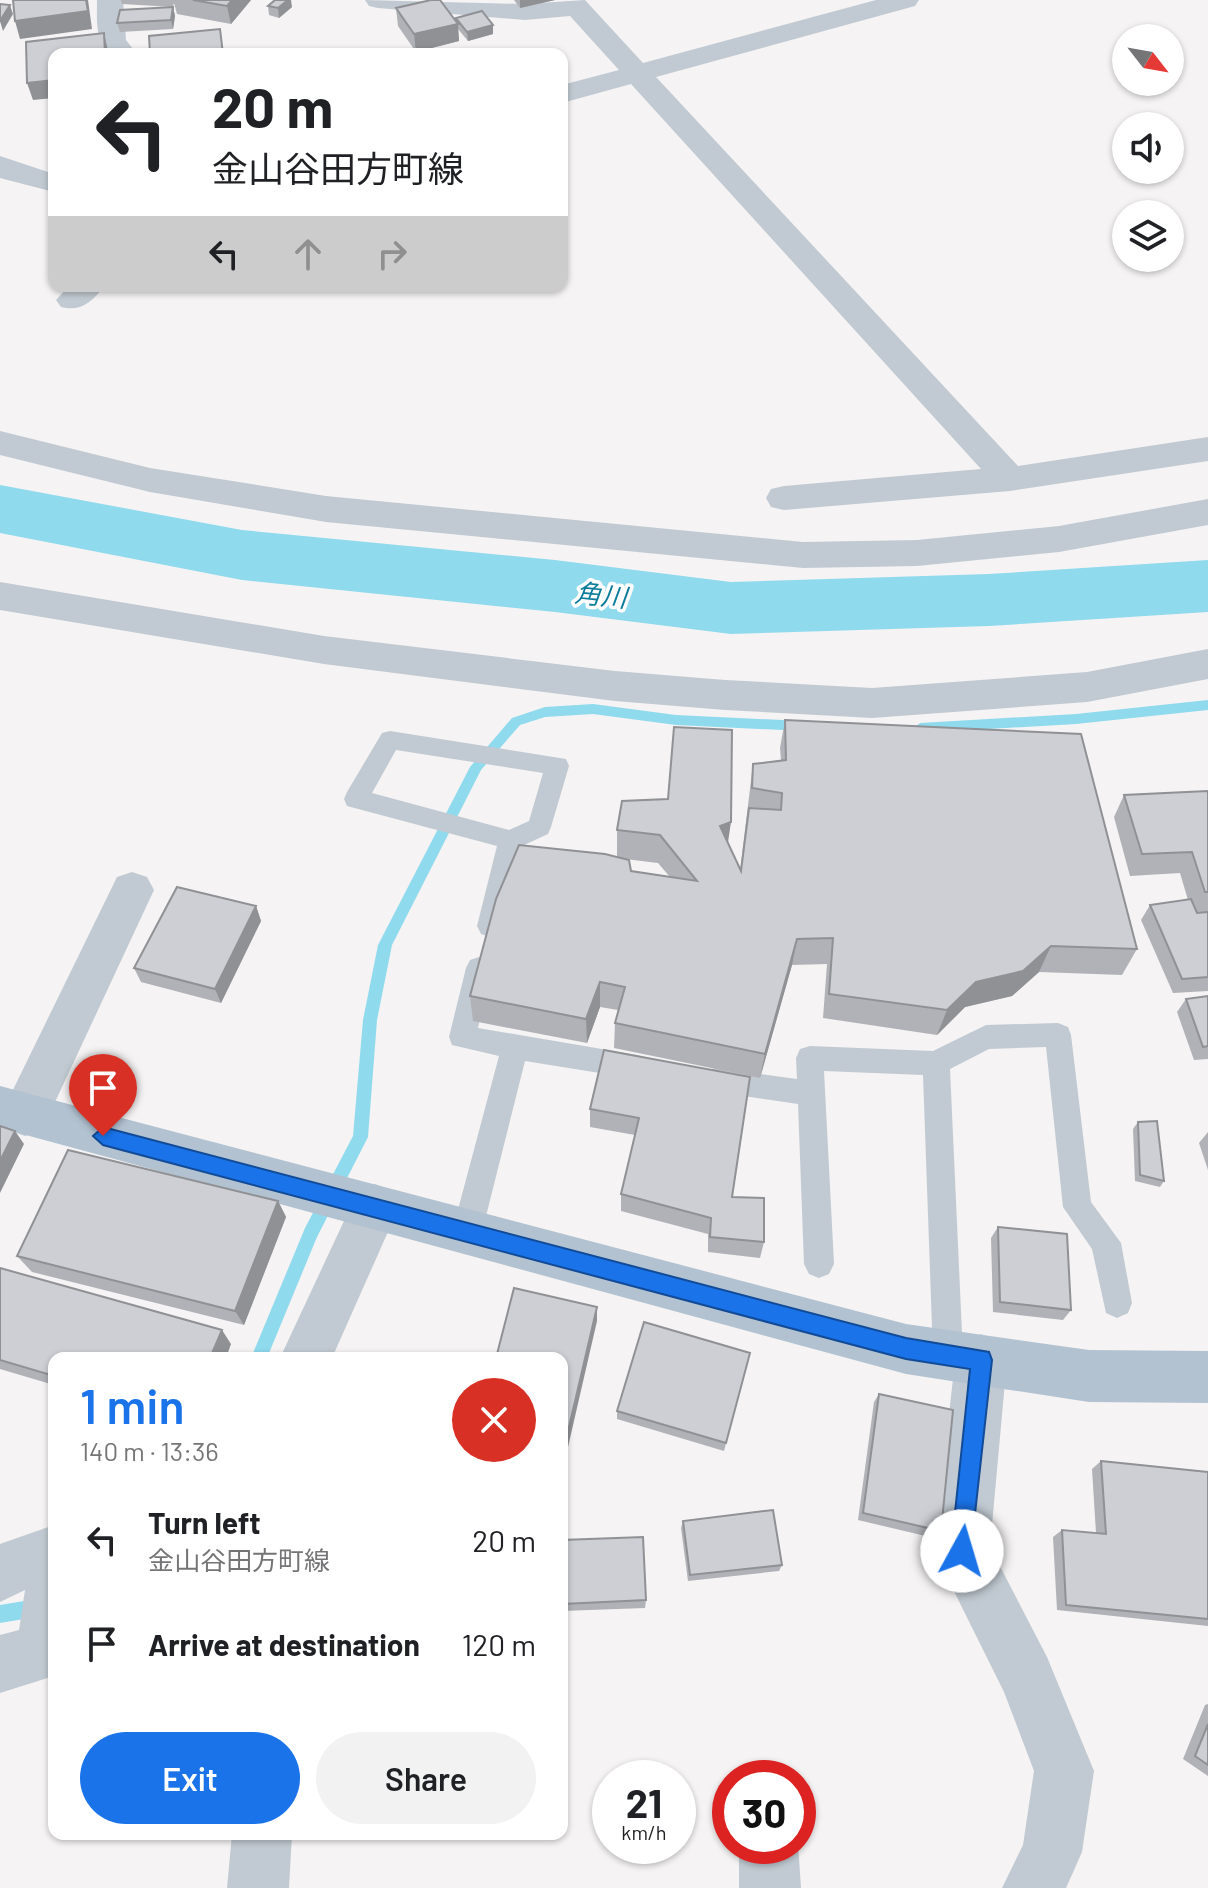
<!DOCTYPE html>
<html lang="en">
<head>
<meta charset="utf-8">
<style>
  body { margin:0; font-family:Barlow,"Noto Sans JP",sans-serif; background:#f2f2f2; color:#202124; height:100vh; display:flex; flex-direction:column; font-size:30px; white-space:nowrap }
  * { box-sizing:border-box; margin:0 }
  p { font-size:26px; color:#757577 }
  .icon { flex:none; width:44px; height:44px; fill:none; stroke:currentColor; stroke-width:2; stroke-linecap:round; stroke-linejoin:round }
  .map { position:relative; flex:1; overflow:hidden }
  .side { position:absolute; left:48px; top:1352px; width:520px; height:488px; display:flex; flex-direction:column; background:#fff; border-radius:16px; box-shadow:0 2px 6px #0004 }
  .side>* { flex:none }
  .top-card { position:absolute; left:48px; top:48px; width:520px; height:244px; border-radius:16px; box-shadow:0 2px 6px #0004; background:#fff; color:#202124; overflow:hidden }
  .needle { width:52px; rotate:121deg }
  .controls { position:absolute; left:1112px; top:24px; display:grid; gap:16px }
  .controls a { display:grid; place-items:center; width:72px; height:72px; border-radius:50%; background:#fff; box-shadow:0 2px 6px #0004; font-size:40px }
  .speed { position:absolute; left:592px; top:1760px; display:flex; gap:16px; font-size:40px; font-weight:700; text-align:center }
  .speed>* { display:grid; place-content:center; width:104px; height:104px; border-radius:50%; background:#fff; box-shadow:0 2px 6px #0004; line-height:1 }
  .speed small { font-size:20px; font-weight:400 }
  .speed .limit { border:12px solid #d22; background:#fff; color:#111 }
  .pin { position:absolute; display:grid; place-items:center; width:68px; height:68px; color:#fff; margin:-82px -34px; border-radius:50% 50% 50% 0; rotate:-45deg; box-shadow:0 0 8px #0007 }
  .pin .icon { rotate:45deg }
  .me { position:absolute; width:88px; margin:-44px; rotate:6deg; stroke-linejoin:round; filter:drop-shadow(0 0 6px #0008) }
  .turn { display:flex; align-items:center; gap:28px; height:168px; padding:0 32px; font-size:36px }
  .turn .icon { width:104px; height:104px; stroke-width:2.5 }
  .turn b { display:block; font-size:56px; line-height:68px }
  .lanes { display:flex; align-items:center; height:76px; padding:0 32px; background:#0003; justify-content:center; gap:40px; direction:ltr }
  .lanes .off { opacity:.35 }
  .round { display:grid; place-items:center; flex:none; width:84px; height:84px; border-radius:42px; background:#f2f2f2 }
  .overview { display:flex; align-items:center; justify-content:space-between; height:136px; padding:0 32px }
  h1 { font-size:48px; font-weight:600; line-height:60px; color:#1a73e8 }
  .cta { display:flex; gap:16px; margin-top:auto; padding:16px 32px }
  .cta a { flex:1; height:92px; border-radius:48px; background:#1a73e8; color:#fff; font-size:32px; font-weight:600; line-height:92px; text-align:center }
  .cta a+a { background:#f2f2f2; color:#202124 }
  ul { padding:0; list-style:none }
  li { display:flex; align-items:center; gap:24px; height:104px; padding:0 32px }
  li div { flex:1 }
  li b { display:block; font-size:30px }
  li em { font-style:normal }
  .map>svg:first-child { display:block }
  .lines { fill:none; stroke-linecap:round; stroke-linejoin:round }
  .stream { fill:#90daee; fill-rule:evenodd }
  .river { fill:#90daee; fill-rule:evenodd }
  .lane { fill:#c1cad2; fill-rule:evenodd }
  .street { fill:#c1cad2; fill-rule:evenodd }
  .primary { fill:#b3c2d1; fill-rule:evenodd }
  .wall { fill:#b0b2b7; fill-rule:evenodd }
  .shaded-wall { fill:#909195 }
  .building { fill:#cdcfd5; stroke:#909195; stroke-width:2 }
  .route { fill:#1a73e8; stroke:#114b97; stroke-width:2 }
  .labels { text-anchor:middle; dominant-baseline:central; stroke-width:7; stroke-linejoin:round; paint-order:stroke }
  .water-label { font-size:26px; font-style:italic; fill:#0c7c9b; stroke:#fff }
</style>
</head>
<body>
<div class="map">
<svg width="1208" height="1888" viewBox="0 0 1208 1888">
  <rect width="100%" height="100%" fill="#f5f3f3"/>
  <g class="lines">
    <!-- stream -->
    <path class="stream" d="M1208,700V710L1076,724L920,733L914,728L920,723L1076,714Z
      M593,704L676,715L803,721L809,726L803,731L676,725L593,714L545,717L520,725L481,770L392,945L377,1020L368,1137L317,1237L267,1358H251L305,1228L353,1136L363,1020L378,945L470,767L512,718L545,707Z
      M54,1596V1614L0,1623V1605Z"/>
    <!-- river -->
    <path class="river" d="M0,485L242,530L555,560L731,582L989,574L1208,560V612L989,626L731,634L555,612L242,580L0,533Z"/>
    <!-- lane -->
    <path class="lane" d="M390,731L566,759L569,766L551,827L548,834L522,846L499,934L490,937L481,934L477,926L497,846L347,806L344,799L347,792L382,733ZM396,750L543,773L529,821L509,830L372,793Z
      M479,957L488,960L492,968L478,1028L637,1055L647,1058L651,1067L647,1076L637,1079L525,1061L482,1232L477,1242L467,1246L457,1242L452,1232L499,1056L452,1045L449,1037L466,968L470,960Z
      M1058,1023L1068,1027L1071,1035L1091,1202L1121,1243L1132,1303L1128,1313L1117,1318L1106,1313L1092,1249L1063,1207L1046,1047L989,1049L950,1069L963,1355L959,1366L948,1370L937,1366L933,1355L923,1075L824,1071L834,1264L829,1274L819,1278L809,1274L804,1264L798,1104L715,1092L705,1089L701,1080L705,1071L715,1068L797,1079L796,1058L800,1049L810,1046L933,1051L986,1025Z"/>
    <!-- street -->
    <path class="street" d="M97,0H123L126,40L137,54H108C95,38 97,20 97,0Z
      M365,0L525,4L585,0L643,63L876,0H919L915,6L656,77L1018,466L1208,437V461L1010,491L784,510L771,507L766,498L771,489L784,486L981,469L631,84L562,103V85L619,70L570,16L525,20L378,8L369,6Z
      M0,156L54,174V192L0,178Z
      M69,286H104C93,302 80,312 61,307L56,300Z
      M0,431L150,468L326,496L803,542L917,540L1059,526L1208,499V525L1059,552L917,566L803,568L326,522L150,492L0,455Z
      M0,582L324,636L615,671L725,680L872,688L1087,672L1208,649V679L1087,702L872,718L725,710L615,701L324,664L0,610Z
      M132,872L147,877L154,890L42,1130L25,1136L8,1130L1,1115L8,1100L117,877Z
      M375,1184L392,1191L399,1207L332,1358H280L358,1191Z
      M981,1334L999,1342L1007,1360L990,1547L1047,1657L1094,1771L1082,1852L1066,1888H1002L1023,1845L1034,1771L1004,1692L934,1551L955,1360L963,1342Z
      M54,1525V1676L0,1693V1635L19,1630L25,1590L0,1602V1544Z
      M232,1834H292L289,1888H227Z
      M798,1843L801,1888H739V1846H798Z"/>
    <!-- primary -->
    <path class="primary" d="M0,1086L906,1324L1089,1350L1208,1351V1403L1089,1402L906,1374L0,1128Z"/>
  </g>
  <!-- wall -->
  <path class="wall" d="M121,0H251L231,24L177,14L174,3L173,7L122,4Z
    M514,0H555L520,8Z
    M268,6L292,7L279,18L269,15Z
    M173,7L175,16L173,29L120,32L117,23Z
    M396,8L456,21V18L493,25V34L468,41L458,29L459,41L416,52L398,26Z
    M785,720L1137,949L1122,975L1039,972L1012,996L965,1007L937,1035L823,1018L827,964L792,965L760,1078L614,1048L615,1023L618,1010L600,1007L587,1043L473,1021L470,996L617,857V830L728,843L740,871L753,764L781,760L780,748ZM625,859L658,863L670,877L631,871Z
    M1208,791V991L1173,993L1141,920L1150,905L1188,900L1180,873L1130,876L1114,817L1124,795Z
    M256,906L261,921L221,1003L141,982L134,968Z
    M1208,996V1059L1194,1060L1177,1012L1186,999Z
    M604,1050L732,1197L764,1242L760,1258L708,1252V1234L621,1211V1194L635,1135L590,1127V1109Z
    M1138,1122L1164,1181L1160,1187L1135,1181L1133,1129Z
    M1208,1132V1170L1199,1143Z
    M278,1201L286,1217L244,1325L32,1272L17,1256Z
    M998,1227L1071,1310L1063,1320L993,1312L991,1238Z
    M0,1268L231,1344L54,1358V1385L0,1369Z
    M750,1353L724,1451L617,1419V1411Z
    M879,1394L941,1531L934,1538L858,1520L874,1402Z
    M1101,1461L1208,1472V1626L1057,1610L1053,1537L1062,1530L1096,1533L1092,1469Z
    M683,1521L782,1565L779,1571L688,1581L681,1528Z
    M562,1540L646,1600L645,1608L562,1611Z
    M1208,1704V1776L1183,1759L1205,1705Z"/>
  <!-- shaded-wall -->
  <path class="shaded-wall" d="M86,0H88L92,29L20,39L15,21Z
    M232,0H251L231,24L227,6Z
    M288,0H291L292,7L279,18L278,8Z
    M520,0H555L520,8Z
    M10,5L13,14L3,31L0,21Z
    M173,7L175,16L173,29L171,20Z
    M458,24L459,41L416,52L414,34Z
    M493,25V34L468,41L467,32Z
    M104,33L108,51L109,54H105Z
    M54,80V98L33,100L27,83Z
    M731,822L727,849L720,826Z
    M256,906L261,921L221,1003L215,989Z
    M797,939L792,965L760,1078L765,1054Z
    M1051,946L1039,972L1012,996L965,1007L937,1035L947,1010L976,982Z
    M600,982V1007L587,1043L586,1019Z
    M15,1131L24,1144L0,1193V1161Z
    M278,1201L286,1217L244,1325L235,1311Z
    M597,1307V1321L562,1473V1457Z
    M222,1330L231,1344L226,1358H210Z"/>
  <!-- building -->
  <path class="building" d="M13,0H86L88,11L15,21Z
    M193,0H232L227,6Z
    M275,0H288L278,8L268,6Z
    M431,0H440L458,24L414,34L396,8Z
    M0,4L10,5L0,21Z
    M173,7L171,20L117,23L120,10Z
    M482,11L493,25L467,32L456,18Z
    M220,29L223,54H150L149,36Z
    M104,33L105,54H54V80L27,83L26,42Z
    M785,720L1081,734L1137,949L1051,946L1023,971L976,982L947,1010L829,994L833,938L797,939L765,1054L615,1023L625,987L600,982L586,1019L470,996L496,899L519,845L605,854L629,860L631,871L697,881L660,835L617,830L622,801L668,799L674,727L732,730L731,822L720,826L741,871L749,808L781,810L782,793L752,788L753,764L786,760Z
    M1208,791V892H1205L1192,852L1142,854L1124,795Z
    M177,887L256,906L215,989L134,968Z
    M1191,899L1197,913L1208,912V977L1182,979L1150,905Z
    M1208,996V1046L1203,1047L1186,999Z
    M604,1050L750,1077L732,1197L764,1198V1242L710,1237L711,1218L621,1194L639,1118L590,1109Z
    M1157,1121L1164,1181L1140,1175L1138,1122Z
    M0,1126L15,1131L0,1161Z
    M68,1150L278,1201L235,1311L17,1256Z
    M998,1227L1067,1234L1071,1310L1000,1302Z
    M0,1268L222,1330L210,1358H54V1376L0,1360Z
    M514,1288L597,1307L562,1457V1358H496Z
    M644,1322L750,1353L726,1443L617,1411Z
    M879,1394L953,1410L941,1531L863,1513Z
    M1101,1461L1208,1472V1619L1066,1605L1062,1530L1106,1534Z
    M773,1510L782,1565L690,1575L683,1521Z
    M643,1537L646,1600L562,1604V1540Z
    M1208,1724V1765L1195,1756Z"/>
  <!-- route -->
  <path class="route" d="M103,1127L906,1338L989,1352L992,1360L970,1559L962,1563L954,1559L951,1551L970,1369L906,1359L103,1145L93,1136Z"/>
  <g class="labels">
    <!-- water labels -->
    <g class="water-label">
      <text transform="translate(601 594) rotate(6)">角川</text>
    </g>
  </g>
</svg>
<div class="controls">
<a><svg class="needle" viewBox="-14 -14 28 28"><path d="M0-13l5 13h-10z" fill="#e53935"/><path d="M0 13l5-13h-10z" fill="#757577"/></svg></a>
<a><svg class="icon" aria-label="sound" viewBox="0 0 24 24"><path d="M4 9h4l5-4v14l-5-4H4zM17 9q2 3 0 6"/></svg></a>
<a><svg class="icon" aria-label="layers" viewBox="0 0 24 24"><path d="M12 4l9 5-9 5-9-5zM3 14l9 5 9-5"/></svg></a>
</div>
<div class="speed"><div>21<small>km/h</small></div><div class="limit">30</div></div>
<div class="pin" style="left:103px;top:1136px;background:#d93025"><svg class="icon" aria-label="arrive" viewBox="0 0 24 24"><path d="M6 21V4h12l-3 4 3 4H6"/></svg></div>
<svg class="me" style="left:962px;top:1551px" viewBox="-20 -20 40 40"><circle r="19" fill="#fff"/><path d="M0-13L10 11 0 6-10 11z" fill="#1a73e8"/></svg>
<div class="top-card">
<div class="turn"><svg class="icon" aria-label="left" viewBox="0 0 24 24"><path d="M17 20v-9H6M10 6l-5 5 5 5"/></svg><div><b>20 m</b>金山谷田方町線</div></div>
<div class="lanes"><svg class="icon" aria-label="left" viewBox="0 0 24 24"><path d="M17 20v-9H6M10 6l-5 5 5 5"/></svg><svg class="icon off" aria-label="ahead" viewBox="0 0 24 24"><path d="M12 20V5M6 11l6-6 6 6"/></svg><svg class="icon off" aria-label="right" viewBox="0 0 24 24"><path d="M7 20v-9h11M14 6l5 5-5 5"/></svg></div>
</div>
<section class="side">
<div class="overview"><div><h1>1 min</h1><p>140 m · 13:36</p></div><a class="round" style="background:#d93025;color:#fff"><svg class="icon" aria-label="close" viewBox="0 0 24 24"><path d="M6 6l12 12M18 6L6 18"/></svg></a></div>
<ul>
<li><svg class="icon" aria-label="left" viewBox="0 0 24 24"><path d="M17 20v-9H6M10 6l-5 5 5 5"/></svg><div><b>Turn left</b><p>金山谷田方町線</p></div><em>20 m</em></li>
<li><svg class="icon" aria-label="arrive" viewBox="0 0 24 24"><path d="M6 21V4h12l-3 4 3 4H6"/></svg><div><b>Arrive at destination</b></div><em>120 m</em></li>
</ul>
<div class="cta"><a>Exit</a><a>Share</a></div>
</section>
</div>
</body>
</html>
